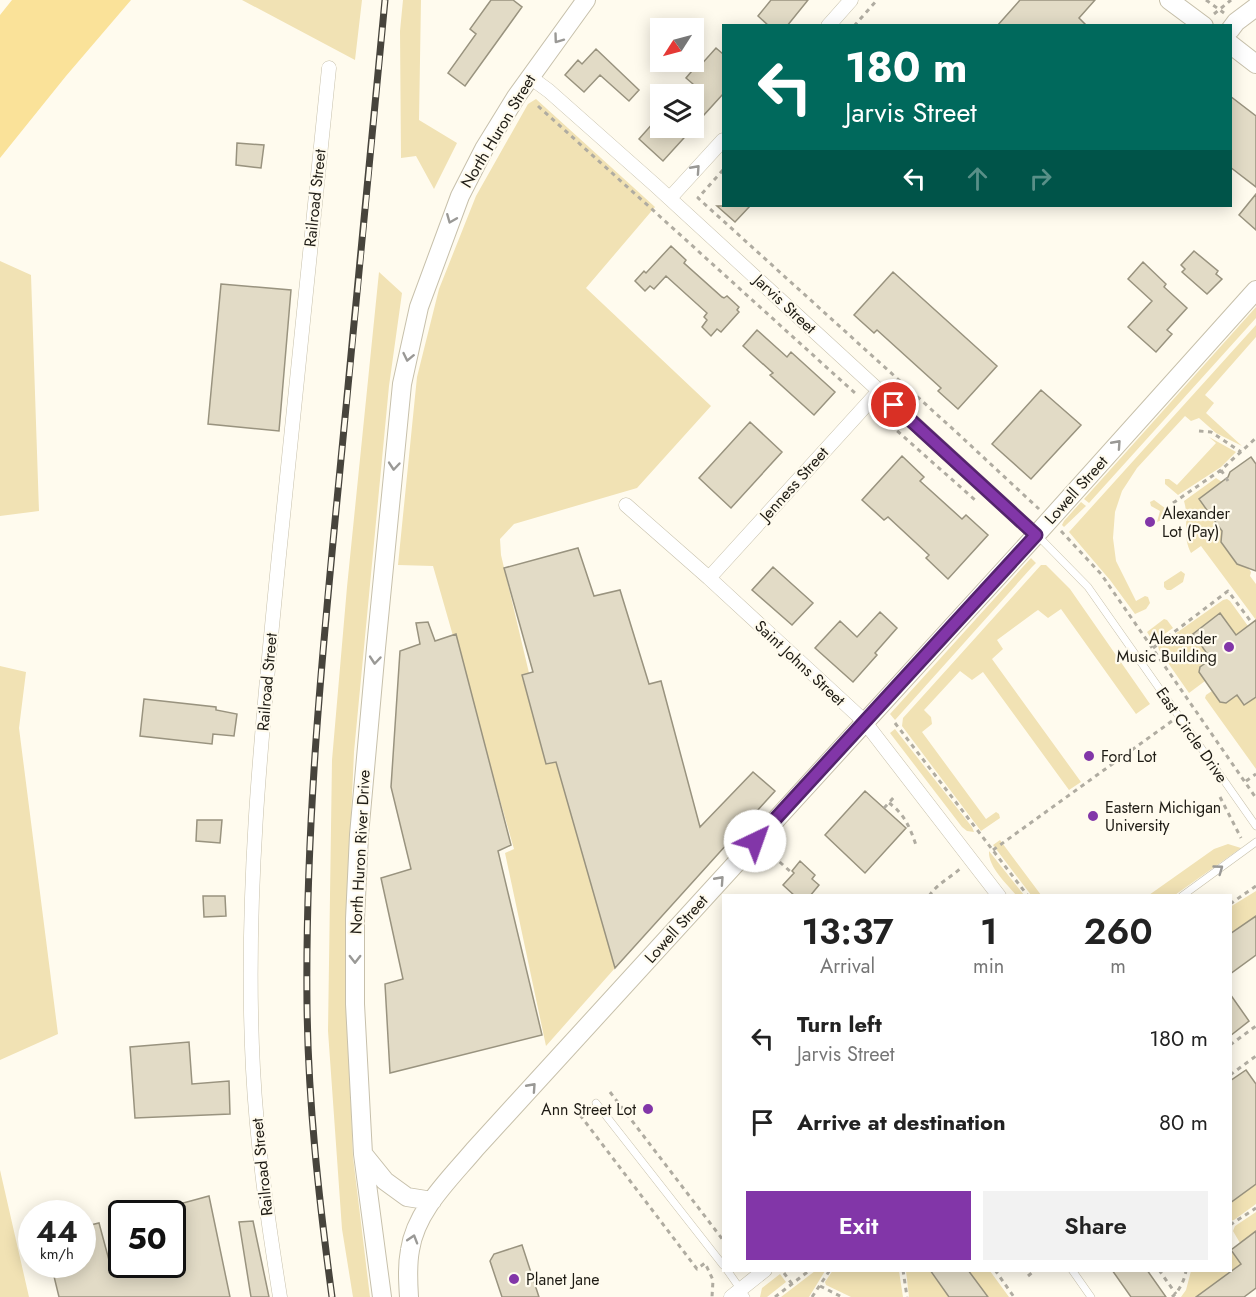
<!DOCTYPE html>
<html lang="en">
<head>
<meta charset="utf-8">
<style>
  body { margin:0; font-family:Jost,sans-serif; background:#f2f2f2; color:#222; height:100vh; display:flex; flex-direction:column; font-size:22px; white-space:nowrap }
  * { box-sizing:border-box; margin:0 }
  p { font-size:20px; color:#767676 }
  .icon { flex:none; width:33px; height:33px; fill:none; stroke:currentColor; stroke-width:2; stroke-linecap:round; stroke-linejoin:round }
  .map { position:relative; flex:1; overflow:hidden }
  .side { position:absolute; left:722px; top:894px; width:510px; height:378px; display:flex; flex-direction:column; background:#fff; border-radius:0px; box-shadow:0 3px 15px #0003 }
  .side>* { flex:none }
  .hud { position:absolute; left:722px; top:24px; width:510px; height:183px; border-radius:0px; box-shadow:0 3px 15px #0003; background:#00695c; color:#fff; overflow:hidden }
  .needle { width:39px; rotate:234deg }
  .buttons { position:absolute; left:650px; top:18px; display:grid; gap:12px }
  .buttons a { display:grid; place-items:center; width:54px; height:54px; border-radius:0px; background:#fff; box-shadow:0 3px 15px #0003; font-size:30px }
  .speed { position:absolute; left:18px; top:1200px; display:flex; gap:12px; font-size:30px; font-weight:700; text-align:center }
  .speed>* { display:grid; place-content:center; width:78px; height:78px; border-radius:50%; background:#fff; box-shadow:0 3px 15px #0003; line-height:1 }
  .speed small { font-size:15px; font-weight:400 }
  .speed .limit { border:3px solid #111; border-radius:9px; background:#fff; color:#111 }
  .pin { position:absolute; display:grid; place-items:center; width:51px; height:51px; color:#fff; margin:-26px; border:3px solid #fff; border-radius:50%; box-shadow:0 2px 6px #0007 }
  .me { position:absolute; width:66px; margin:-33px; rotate:42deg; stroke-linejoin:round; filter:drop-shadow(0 0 4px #0008) }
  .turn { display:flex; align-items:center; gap:21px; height:126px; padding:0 24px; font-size:27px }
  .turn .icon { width:78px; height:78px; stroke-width:2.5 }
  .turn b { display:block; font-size:42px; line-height:51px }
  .lanes { display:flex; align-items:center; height:57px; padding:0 24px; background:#0003; justify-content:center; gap:30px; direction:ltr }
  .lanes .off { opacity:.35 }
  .eta { display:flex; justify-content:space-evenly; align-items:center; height:102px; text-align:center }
  .eta b { font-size:36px; font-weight:600; line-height:42px }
  .primary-button { display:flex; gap:12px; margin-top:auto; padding:12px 24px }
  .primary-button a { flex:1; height:69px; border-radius:0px; background:#8236a8; color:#fff; font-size:24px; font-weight:600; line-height:69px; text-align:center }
  .primary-button a+a { background:#f2f2f2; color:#222 }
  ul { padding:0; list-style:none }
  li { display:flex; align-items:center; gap:18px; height:84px; padding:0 24px }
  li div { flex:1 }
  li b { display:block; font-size:22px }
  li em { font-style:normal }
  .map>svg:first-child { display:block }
  .green { fill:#f1e2b4 }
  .water { fill:#fae299 }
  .building { fill:#e2dbc6; stroke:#99937f; stroke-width:1.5 }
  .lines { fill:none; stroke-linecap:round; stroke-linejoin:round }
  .service-casing { stroke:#c7c0ab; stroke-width:8 }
  .minor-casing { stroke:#c7c0ab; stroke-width:15 }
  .secondary-casing { stroke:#c7c0ab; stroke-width:20 }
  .path { stroke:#b0aca1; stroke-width:3; stroke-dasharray:4.5 4.5; stroke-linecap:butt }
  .service { stroke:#fff; stroke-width:7 }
  .minor { stroke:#fff; stroke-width:14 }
  .secondary { stroke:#fff; stroke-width:18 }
  .rail-casing { stroke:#47443c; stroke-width:7 }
  .rail { stroke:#fffbee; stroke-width:4.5; stroke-dasharray:14; stroke-linecap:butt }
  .oneway { stroke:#9a9996 }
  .route-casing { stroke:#54236d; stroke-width:15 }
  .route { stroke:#8236a8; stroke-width:10 }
  .poi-dot { fill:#8236a8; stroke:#fffbee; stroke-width:2 }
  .labels { text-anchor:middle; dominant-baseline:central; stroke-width:4.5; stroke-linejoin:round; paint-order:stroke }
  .street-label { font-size:16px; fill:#1f1c15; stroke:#fffbee }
  .poi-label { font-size:16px; fill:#1f1c15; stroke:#fffbee; text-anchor:start }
</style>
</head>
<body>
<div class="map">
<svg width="1256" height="1297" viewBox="0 0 1256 1297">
  <rect width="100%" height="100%" fill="#fffbee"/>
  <!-- green -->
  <path class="green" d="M242,0H362L355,60Z
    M403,0H421L419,120L457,143L434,189L416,156L401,158L400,31Z
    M536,99L655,207L586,288L711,406L637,488L514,524L500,539L501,555L529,673L522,676L546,764L556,762L615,968L546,1046L505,853L514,849L433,566L398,565L417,377L439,289L476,196L528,104Z
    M0,261L31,275L39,511L0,516Z
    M379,272L402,293L389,386L354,752L345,954L353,1157L370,1297H353L342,1229L328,1031L332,760L347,587Z
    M1256,307V318L1089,503L1084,499Z
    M1256,325V337L1205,395L1214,403L1206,413L1242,446L1216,433L1199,418L1191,421L1185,416L1137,468L1122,491L1115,512L1113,538L1116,561L1136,601L1145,596L1148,597L1150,603L1146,609L1135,614L1110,580L1069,532Z
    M1209,437L1236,452L1221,467L1178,495L1165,484V479H1169L1177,485L1216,443Z
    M1216,478L1222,482L1201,497V501L1226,535L1221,538V542L1237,564L1241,565L1245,563L1251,572L1250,576L1256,584V620L1201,546L1191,553C1181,533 1190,521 1184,501Z
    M1154,500L1169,511L1171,516L1157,522L1160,511L1151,506L1150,502Z
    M1081,502L1086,506L1064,527L1062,525L1064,521Z
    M1031,558L1036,563L1032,567L895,720L890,714Z
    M1041,565H1046L1070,589L1150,704L1136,714L1061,609L1048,618L1038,610L1035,612L997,640L1003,649L992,659L1081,782L1069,790L983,672L972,680L960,671L924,710L931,717L932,724L922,732L986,819L996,812L999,814L1000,818L981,831L902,726L903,718Z
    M1181,571L1185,574L1183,582L1171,590H1167L1164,587V582Z
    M1227,599L1230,601L1248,626L1236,635L1220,613L1193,633L1211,659L1200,667L1199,672L1205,681L1189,693L1159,650L1158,646L1223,600Z
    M1164,619L1167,620L1173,628L1156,640H1152L1147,632Z
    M0,666L26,672L19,728L58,1034L0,1060Z
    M1212,691L1220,702L1226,703L1237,695L1243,703H1247L1256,697V769L1205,698L1206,695Z
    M895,729L972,827L974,832L967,831L962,827L890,733Z
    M1000,840L1041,895H1031L993,845Z
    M1228,844L1241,848L1175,895H1149L1214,849Z
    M989,851L1024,895H1016C1006,883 988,867 989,851Z
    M1256,891V916L1230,934V907Z
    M0,1170L29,1297H0Z
    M1256,1184V1204L1234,1220L1230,1221V1203Z
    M1256,1212V1231L1240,1243L1233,1231L1235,1226Z
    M1230,1248L1241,1264L1196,1297H1181L1186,1290L1191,1271L1230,1270Z
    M833,1270L899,1271L903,1297H851L826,1285L825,1282Z
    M815,1271H825L809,1297H781Z
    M906,1271H930L949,1297H909Z
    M968,1271H990L1009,1297H988Z
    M780,1274L786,1282L767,1297H760L762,1288Z"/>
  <!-- water -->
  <path class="water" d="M12,0H131L66,76L0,158V15Z"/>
  <!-- building -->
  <path class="building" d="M491,0H513L522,7L465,86L448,73L476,34L470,29Z
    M771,0H808L787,26H769L758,16Z
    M1020,0H1095L1079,18L1087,26H997Z
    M716,48L723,54V94L693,127V84L686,78L697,65L699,67Z
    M596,49L639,90L629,101L600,75L584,92L565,75L578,60L582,64Z
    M1230,96L1256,116V187L1230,167Z
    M654,122L660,128H693L663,161L639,139Z
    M237,143L264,145L261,168L236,165Z
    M1256,194V230L1239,215Z
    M717,206H750L735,222Z
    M671,246L686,260L684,263L722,297L724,298L727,296L739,307L737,310L739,312L721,332L717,329L711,336L702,327L707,320L704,317L707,313L666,276L654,289L650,286L645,291L635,281L644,271L646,273Z
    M1194,251L1218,271L1216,274L1222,279L1207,294L1182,272L1185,269L1181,265Z
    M1143,262L1166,284L1164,287L1187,308L1167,330L1172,334L1156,352L1128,327L1152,301L1128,279Z
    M893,272L997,366L958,409L938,391L941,388L877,330L874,333L854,315Z
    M221,284L291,290L279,431L208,424Z
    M757,330L787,357L791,352L835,392L814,415L770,375L773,373L743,346Z
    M1041,390L1081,425L1031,479L992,444Z
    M750,422L782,452L731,508L699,478Z
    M902,456L924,477L920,481L962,519L966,515L988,535L948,579L926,558L929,555L888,517L884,520L862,500Z
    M1251,457L1256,464V571L1237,564L1221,542L1222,531L1199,499L1228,477L1230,472Z
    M578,548L594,596L620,590L649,684L661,681L700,827L753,772L775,791L615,968L556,762L546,764L522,675L533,672L504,568Z
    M773,567L813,603L792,625L752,590Z
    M880,612L897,628L875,653L877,655L853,682L815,648L840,621L857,637Z
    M1220,613L1236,635L1256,620V697L1244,705L1237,695L1226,703L1220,702L1199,672L1200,667L1211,659L1193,634Z
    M428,622L435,641L456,634L511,845L498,851L542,1035L390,1073L385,984L403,979L381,878L411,869L391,787L400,651L420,644L416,623Z
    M144,699L216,707V710L237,714L234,736L213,734L212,744L140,736Z
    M865,791L906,828L865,873L825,835Z
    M197,820H222L220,843L196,841Z
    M800,861L815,875L812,879L819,885L810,896H795L783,885L794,873L792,871Z
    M203,896H225L226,916L204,917Z
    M1256,916V955L1230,974V934Z
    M1230,994L1249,1021L1230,1036Z
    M189,1042L192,1084L229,1081L230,1114L135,1118L130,1047Z
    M1246,1070L1256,1084V1184L1230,1203V1081Z
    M209,1196L230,1297H59L51,1264H82V1227L99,1223L110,1264L122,1262V1264H172V1206Z
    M253,1221L269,1297H251L239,1222Z
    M1256,1231V1288L1244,1297H1196L1241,1264L1231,1250Z
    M522,1245L539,1297H502L490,1261L494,1254Z
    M930,1270H968L988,1297H949Z
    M1112,1270H1147L1166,1297H1131Z"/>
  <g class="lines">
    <!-- service casing -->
    <g class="service-casing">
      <path id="service" d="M1038,536L1088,587L1256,826
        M1182,896L1256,842
        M596,1103L723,1265
        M727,1270L746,1297
        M1072,1270L1091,1297"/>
    </g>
    <!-- minor casing -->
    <g class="minor-casing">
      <path id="minor" d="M828,26L851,0
        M530,77L549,91L655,185L1036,535
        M670,198L723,140
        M626,505L709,578L864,721L999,896
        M709,578L879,391
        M280,1297C268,1221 257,1146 253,1069C244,897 262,726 279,555C296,393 312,230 329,68
        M731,1297L765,1270"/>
    </g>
    <!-- secondary casing -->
    <g class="secondary-casing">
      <path id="secondary" d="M1169,0L1204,26
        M1230,30L1236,22L1256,7
        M1230,44L1256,64
        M364,1155L385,1181L407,1197L432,1201
        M382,1297L363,1154L355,1004V919L359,835L376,648L402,384L419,307L460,196L484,149L516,97L586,0
        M409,1297C408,1281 407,1266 410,1250C416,1210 450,1179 475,1149L1036,535L1256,290"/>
    </g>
    <!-- path -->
    <path class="path" d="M1206,0L1224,13
      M1214,14L1231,0
      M854,26L877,0
      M538,106L856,394
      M723,170L698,198L954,430L1039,509
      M877,413L975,500
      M1199,431L1211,432L1241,452
      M1221,470L1228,481
      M1173,503L1221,470L1256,438
      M1061,531L1101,574L1256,798
      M1153,648L1228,591L1252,623
      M895,723L1028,896
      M1246,781L1256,774
      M1220,797L1241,838
      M889,803C905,814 911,830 917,848
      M884,808L896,795
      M993,850L1172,721
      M773,856L792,873
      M929,896C938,883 950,878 961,868
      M1230,904L1256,886
      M1230,1045L1256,1026
      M1230,1075L1256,1056
      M610,1092L723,1240
      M580,1115L697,1269L705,1263L713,1280L712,1297
      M1230,1225L1256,1208
      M903,1270L907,1297
      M995,1270L1014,1297
      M1159,1270L1176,1294
      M784,1273L792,1284
      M1028,1276L1035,1270
      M820,1286L842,1297
      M775,1297L810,1270
      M812,1297L830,1270
      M1172,1297C1179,1291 1185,1280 1186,1270"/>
    <!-- service -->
    <use href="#service" class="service"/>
    <!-- minor -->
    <use href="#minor" class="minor"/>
    <!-- secondary -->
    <use href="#secondary" class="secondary"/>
    <!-- rail casing -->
    <g class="rail-casing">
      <path id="rail" d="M332,1297C319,1200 308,1102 307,1004C305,818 324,634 342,449C357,300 371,150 385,0"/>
    </g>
    <!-- rail -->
    <use href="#rail" class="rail"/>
  </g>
  <!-- one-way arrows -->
  <defs><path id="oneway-chevron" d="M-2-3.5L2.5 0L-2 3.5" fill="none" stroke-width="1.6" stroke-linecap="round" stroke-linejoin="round" transform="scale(1.5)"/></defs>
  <g class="oneway">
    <use href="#oneway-chevron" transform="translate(558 39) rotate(126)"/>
    <use href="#oneway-chevron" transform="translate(696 169) rotate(-48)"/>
    <use href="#oneway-chevron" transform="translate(451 219) rotate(112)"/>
    <use href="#oneway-chevron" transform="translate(408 357) rotate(102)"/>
    <use href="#oneway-chevron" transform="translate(1117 444) rotate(-48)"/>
    <use href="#oneway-chevron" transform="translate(394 466) rotate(95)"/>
    <use href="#oneway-chevron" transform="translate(375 660) rotate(95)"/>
    <use href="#oneway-chevron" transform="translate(1219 869) rotate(-36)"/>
    <use href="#oneway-chevron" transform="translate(720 880) rotate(-48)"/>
    <use href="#oneway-chevron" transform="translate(355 959) rotate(90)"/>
    <use href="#oneway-chevron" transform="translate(532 1087) rotate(-48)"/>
    <use href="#oneway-chevron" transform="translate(413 1239) rotate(-73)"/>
  </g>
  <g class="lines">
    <!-- route casing -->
    <g class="route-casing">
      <path id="route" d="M755,841L1036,535L894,405"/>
    </g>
    <!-- route -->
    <use href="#route" class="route"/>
  </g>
  <!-- markers -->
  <g class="poi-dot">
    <circle cx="1150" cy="522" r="6"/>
    <circle cx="1229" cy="647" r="6"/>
    <circle cx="1089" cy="756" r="6"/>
    <circle cx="1093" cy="816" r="6"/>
    <circle cx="648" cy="1109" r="6"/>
    <circle cx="514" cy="1279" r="6"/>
  </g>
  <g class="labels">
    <!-- street labels -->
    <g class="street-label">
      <text transform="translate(498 131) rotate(-59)">North Huron Street</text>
      <text transform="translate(315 198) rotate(-84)">Railroad Street</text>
      <text transform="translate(785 304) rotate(43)">Jarvis Street</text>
      <text transform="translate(794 484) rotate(-48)">Jenness Street</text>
      <text transform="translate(1076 490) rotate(-48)">Lowell Street</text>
      <text transform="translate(800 663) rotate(43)">Saint Johns Street</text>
      <text transform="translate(267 682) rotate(-85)">Railroad Street</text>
      <text transform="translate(1192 735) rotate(55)">East Circle Drive</text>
      <text transform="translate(360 852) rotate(-87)">North Huron River Drive</text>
      <text transform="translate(676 929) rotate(-48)">Lowell Street</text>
      <text transform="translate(262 1167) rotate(-96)">Railroad Street</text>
    </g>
    <!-- poi labels -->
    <g class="poi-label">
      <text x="1162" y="513">Alexander<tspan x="1162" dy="18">Lot (Pay)</tspan></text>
      <text x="1217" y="638" text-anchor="end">Alexander<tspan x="1217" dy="18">Music Building</tspan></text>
      <text x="1101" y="756">Ford Lot</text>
      <text x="1105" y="807">Eastern Michigan<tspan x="1105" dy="18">University</tspan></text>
      <text x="636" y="1109" text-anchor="end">Ann Street Lot</text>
      <text x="526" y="1279">Planet Jane</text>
    </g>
  </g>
</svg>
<div class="buttons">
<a><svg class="needle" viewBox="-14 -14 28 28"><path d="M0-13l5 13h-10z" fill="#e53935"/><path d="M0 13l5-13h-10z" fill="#767676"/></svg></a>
<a><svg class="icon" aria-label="layers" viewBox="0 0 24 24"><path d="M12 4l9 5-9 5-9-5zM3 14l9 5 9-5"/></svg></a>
</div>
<div class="speed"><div>44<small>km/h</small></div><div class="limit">50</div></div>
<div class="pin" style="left:894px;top:405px;background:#d93025"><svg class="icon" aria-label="arrive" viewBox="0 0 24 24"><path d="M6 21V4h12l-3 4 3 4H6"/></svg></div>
<svg class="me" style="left:755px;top:841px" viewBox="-20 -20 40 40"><circle r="19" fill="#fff"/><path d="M0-13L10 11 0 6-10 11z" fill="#8236a8"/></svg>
<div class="hud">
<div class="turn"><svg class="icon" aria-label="left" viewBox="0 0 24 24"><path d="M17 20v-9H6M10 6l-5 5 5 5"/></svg><div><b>180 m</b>Jarvis Street</div></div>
<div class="lanes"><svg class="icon" aria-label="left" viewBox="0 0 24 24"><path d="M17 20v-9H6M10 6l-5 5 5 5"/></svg><svg class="icon off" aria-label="ahead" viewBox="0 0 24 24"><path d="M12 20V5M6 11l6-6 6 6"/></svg><svg class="icon off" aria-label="right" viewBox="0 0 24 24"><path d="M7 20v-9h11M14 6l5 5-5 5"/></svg></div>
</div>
<section class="side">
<div class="eta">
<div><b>13:37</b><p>Arrival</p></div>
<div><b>1</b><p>min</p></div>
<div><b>260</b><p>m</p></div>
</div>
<ul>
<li><svg class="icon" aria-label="left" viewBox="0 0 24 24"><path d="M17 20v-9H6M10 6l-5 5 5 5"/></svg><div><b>Turn left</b><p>Jarvis Street</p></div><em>180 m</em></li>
<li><svg class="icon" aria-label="arrive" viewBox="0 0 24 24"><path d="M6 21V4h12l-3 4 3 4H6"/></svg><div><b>Arrive at destination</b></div><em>80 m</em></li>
</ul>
<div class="primary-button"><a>Exit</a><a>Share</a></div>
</section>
</div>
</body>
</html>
